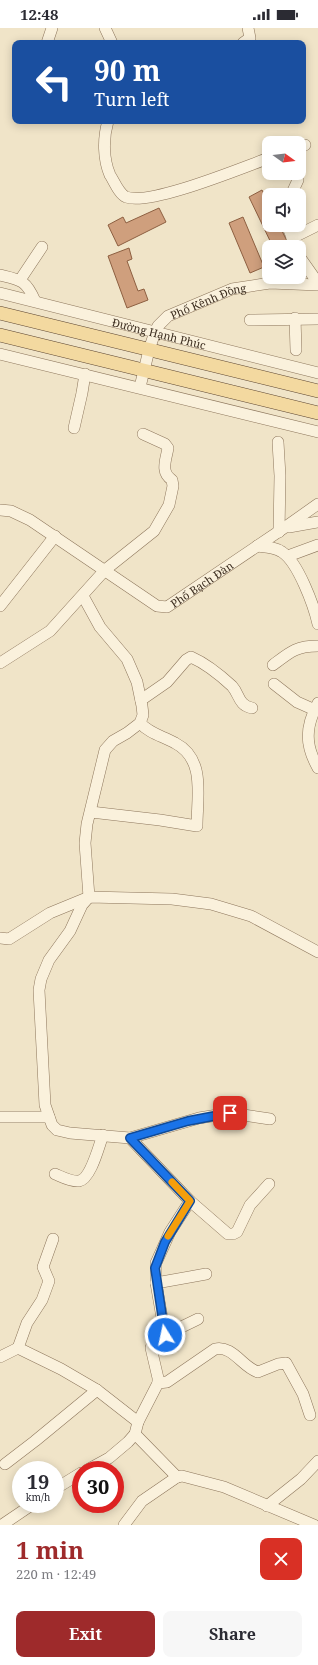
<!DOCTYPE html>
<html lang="en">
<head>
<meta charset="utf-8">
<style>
  body { margin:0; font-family:"Noto Serif",serif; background:#f7f7f7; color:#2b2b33; height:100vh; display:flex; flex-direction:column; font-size:15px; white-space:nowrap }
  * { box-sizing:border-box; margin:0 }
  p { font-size:13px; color:#7c7c81 }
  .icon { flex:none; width:22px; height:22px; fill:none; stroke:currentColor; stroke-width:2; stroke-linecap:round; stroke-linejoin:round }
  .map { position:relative; height:1497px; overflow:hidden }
  .side { display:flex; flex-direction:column; background:#fff; flex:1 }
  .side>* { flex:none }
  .top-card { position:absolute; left:12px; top:12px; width:294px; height:84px; border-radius:8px; box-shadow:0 2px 10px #0003; background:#1a4fa0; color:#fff; overflow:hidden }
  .needle { width:26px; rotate:105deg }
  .tools { position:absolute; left:262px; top:108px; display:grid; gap:8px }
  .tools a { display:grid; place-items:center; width:44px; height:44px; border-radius:8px; background:#fff; box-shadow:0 2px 10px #0003; font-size:20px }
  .speed { position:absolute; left:12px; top:1433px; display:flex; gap:8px; font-size:20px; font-weight:700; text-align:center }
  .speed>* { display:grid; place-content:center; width:52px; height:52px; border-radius:50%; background:#fff; box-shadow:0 2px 10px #0003; line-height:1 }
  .speed small { font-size:10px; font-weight:400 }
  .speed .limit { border:6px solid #d22; background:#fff; color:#111 }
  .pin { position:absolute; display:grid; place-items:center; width:34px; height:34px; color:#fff; margin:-17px; border-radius:8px; box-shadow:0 2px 6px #0006 }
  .me { position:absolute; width:44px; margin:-22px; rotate:350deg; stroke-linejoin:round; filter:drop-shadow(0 0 3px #0008) }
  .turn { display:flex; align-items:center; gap:14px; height:84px; padding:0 16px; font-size:18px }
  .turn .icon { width:52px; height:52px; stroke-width:2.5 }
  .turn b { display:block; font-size:28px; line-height:34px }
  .round { display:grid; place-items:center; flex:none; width:42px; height:42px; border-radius:8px; background:#f7f7f7 }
  .overview { display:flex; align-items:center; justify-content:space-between; height:68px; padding:0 16px }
  h1 { font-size:24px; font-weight:700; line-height:30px; color:#9e2a2b }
  .button { display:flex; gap:8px; margin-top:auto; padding:8px 16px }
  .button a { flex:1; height:46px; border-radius:8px; background:#9e2a2b; color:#fff; font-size:16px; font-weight:700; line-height:46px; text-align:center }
  .button a+a { background:#f7f7f7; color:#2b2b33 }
  .status { display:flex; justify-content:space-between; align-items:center; height:28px; padding:0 20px; background:#fff; direction:ltr }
  .status svg { height:11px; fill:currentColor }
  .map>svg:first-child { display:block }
  .building { fill:#cf9f7d; stroke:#8d5f41 }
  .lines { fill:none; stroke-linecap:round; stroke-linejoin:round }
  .minor-casing { stroke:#8d765c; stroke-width:12 }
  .major-casing { stroke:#5b4430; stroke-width:14 }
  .minor { stroke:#faf1dc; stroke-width:11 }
  .major { stroke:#f3d9a0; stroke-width:13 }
  .route-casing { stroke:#114b97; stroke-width:10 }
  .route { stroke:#1a73e8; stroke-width:7 }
  .slow { stroke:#f59e0b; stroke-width:7 }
  .labels { text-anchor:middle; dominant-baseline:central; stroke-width:3; stroke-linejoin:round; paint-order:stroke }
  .street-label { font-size:11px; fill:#3d2e20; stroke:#f7eed8 }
</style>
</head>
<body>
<div class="status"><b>12:48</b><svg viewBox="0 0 49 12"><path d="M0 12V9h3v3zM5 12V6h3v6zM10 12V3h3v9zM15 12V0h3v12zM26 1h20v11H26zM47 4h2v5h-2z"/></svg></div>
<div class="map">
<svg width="318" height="1497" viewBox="0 0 318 1497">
  <rect width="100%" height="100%" fill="#f0e4c8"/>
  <!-- building -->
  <path class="building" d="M262,162L269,176V197H279L290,219H273L249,169Z
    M159,180L166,194L118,218L108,197L123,189L126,195Z
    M243,189L264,239L250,245L229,195Z
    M129,220L132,231L127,233L138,263L144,261L148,272L127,280L108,228Z"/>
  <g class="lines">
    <!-- minor casing -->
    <g class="minor-casing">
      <g id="minor">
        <path d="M105,0L112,15"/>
        <path d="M47,15L52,0"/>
        <path d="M243,15L250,10L248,0"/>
        <path d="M108,93C103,110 103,131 110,147C114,153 119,166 126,169C150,178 241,140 269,130"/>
        <path d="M299,120L305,117"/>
        <path d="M291,167L298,152V145"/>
        <path d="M287,197L296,219"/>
        <path d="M292,210L318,197"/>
        <path d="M299,228L318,255"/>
        <path d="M0,247C21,252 26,252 35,273"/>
        <path d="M20,252L42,219"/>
        <path id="s1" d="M0,265L318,345"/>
        <path d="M295,290L296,322"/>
        <path d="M250,292L318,291"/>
        <path d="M0,326L318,404"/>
        <path id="s2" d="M140,359L149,322L155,304L158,298L168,288L232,261L270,255L318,257"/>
        <path d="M74,400L82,365L85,346"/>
        <path d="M278,414L280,448L279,504"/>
        <path id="s3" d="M0,482L11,483L30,492L157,578L167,579L284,500L318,476"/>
        <path d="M289,499L318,494"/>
        <path d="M257,518C266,519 275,519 282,524C298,534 314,578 318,596"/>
        <path d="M288,528L318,517"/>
        <path d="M83,568L100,599L127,631L137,654L142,678L143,687L140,695L127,705L113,713L105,722L87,796L85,815L89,869L82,877L70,903L49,932L41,951L39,962L45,1077L52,1097L57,1102L70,1105L130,1110L190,1173L170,1204L156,1235V1255L165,1307L153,1314L151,1320L158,1350V1355L138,1394L135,1406L128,1414L109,1430L87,1442"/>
        <path d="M0,578L55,508"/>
        <path d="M0,635L50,603L105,542L154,503L169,477L173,458L172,452C160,444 166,432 168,420L165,416L143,406"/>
        <path d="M273,637C290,624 296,618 318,618"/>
        <path d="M274,656L297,674L315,682"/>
        <path d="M141,672L167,654L186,632L191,629C207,636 219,646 232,658C240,667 238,677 252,680"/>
        <path d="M318,675C305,699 305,717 318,740"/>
        <path d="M91,784L160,792L197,798C197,768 206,731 175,715C163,708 150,706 140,695"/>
        <path d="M0,910L9,911L50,885L89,869L172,871L211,876L251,888L318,924"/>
        <path d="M0,1089H49"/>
        <path d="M130,1110L199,1090L230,1085L270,1091"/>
        <path d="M55,1146C62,1149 71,1154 79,1153C91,1151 99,1117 103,1107"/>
        <path d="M190,1173L228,1206H233L237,1204L250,1177L269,1156"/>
        <path d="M53,1211L43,1239L49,1253L42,1272L27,1295L18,1320L61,1341L97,1362L138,1394"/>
        <path d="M156,1255L206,1246"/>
        <path d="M165,1307L198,1291"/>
        <path d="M0,1329L18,1320"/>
        <path d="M158,1355L167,1354L215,1321C233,1317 243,1340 258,1344L278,1336L286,1335L303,1366L310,1387"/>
        <path d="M135,1406L177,1449L182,1448L224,1459L314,1497"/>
        <path d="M5,1436L35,1413L97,1362"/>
        <path d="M55,1461L81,1445"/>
        <path d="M267,1478L301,1451L318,1433"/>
        <path d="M2,1497L33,1476"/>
        <path d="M124,1497L142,1473L177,1449"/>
      </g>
    </g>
    <!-- major casing -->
    <g class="major-casing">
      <path id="major" d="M0,285L318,363
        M0,307L318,385"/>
    </g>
    <!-- minor -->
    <use href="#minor" class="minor"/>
    <!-- major -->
    <use href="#major" class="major"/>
  </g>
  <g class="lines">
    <!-- route casing -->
    <g class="route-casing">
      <path id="route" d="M165,1307L155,1240L165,1214L190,1173L130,1110L188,1093L230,1085"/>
    </g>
    <!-- route -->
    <use href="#route" class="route"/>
    <!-- slow -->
    <path class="slow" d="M168,1208L190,1173L172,1154"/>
  </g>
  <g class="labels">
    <!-- street labels -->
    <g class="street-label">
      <text stroke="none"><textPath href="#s2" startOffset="121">Phố Kênh Đồng</textPath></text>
      <text stroke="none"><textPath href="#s1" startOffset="164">Đường Hạnh Phúc</textPath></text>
      <text stroke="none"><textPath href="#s3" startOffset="237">Phố Bạch Đàn</textPath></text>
    </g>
  </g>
</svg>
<div class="tools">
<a><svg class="needle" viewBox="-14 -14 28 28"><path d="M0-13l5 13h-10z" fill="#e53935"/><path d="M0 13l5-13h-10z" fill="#7c7c81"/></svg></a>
<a><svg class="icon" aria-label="sound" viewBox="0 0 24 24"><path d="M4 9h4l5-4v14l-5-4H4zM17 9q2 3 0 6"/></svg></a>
<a><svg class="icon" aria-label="layers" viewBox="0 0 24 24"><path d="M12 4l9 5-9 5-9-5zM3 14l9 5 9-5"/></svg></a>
</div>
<div class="speed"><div>19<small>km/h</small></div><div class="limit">30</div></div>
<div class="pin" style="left:230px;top:1085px;background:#d93025"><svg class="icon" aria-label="arrive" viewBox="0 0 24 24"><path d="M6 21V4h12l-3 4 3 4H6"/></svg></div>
<svg class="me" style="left:165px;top:1307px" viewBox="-20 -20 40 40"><circle r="17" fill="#1a73e8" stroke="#fff" stroke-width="3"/><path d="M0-11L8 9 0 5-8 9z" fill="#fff"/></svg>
<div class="top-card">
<div class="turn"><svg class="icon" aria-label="left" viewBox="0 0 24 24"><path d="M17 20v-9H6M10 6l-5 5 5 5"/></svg><div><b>90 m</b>Turn left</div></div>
</div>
</div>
<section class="side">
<div class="overview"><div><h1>1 min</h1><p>220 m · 12:49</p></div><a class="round" style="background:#d93025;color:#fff"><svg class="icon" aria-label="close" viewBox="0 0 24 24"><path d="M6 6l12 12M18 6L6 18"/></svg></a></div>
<div class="button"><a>Exit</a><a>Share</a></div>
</section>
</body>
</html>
